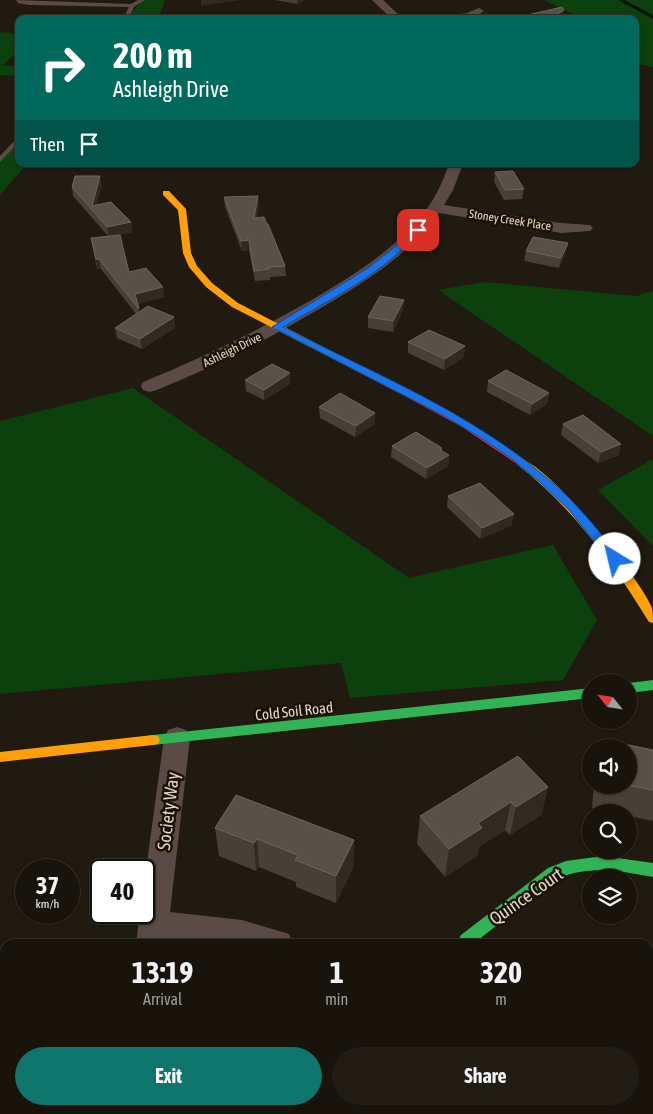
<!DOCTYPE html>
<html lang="en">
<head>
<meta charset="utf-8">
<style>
  body { margin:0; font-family:"Asap Condensed",sans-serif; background:#211d15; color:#f1f3f6; height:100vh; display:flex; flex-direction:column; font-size:19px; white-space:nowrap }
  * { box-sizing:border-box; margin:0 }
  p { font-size:16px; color:#9f9e9d }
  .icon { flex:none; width:28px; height:28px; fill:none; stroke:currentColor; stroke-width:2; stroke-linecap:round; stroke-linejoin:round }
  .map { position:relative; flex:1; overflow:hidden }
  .side { position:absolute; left:0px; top:939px; width:654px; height:176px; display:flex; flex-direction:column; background:#18140c; border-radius:15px 15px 0 0; box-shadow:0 1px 4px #0004,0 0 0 1px #36332d }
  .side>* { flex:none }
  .banner { position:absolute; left:15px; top:15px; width:624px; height:152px; border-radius:10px; box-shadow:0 1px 4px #0004,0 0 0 1px #36332d; background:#00695c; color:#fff; overflow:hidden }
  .needle { width:32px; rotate:300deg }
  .buttons { position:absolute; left:582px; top:674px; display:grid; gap:10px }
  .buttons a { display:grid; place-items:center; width:55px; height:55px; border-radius:50%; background:#18140c; box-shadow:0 1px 4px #0004,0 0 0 1px #36332d; font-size:25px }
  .speed { position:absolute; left:15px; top:859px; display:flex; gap:10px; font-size:25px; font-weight:700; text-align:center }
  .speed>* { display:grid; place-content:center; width:65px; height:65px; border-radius:50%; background:#18140c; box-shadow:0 1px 4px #0004,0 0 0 1px #36332d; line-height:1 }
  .speed small { font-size:12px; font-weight:400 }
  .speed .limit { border:2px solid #111; border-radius:8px; background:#fff; color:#111 }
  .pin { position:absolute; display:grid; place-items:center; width:42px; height:42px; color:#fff; margin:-21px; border-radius:10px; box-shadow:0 2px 8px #0006 }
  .me { position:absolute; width:55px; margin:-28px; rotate:324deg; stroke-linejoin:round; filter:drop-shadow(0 0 4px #0008) }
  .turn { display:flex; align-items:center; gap:18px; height:105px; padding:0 15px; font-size:22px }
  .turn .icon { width:65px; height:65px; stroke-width:2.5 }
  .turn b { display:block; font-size:35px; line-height:42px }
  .then { display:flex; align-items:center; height:48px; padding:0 15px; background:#0003; gap:10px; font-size:19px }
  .eta { display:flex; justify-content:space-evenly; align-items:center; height:85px; text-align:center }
  .eta b { font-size:30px; font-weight:700; line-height:35px }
  .primary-button { display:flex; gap:10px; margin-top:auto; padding:10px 15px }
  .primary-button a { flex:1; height:58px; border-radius:30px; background:#0f766e; color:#fff; font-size:20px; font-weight:700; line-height:58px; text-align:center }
  .primary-button a+a { background:#211d15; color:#f1f3f6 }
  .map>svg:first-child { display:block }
  .green { fill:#0c410e }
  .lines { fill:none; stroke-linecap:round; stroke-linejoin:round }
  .stream { stroke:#040d0c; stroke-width:3 }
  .lane { fill:#5b4a45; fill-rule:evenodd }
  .street { fill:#5b4a45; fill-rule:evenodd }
  .fast { fill:#30b455; fill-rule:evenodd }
  .slow { fill:#ff9f0a; fill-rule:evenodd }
  .jam { fill:#e5322d; fill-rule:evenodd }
  .wall { fill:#474037 }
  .shaded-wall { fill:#302a21 }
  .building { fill:#575147; stroke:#6c665c }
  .route { fill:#1a73e8; stroke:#114b97 }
  .labels { text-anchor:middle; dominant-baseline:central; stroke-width:5; stroke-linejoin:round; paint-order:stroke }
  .far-street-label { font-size:12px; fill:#e0d8cd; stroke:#1d1202 }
  .street-label { font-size:15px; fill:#e0d8cd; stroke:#1d1202 }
  .near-street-label { font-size:18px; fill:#e0d8cd; stroke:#1d1202 }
</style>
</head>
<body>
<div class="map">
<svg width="653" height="1114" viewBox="0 0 653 1114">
  <rect width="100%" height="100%" fill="#201a10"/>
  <!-- green -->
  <path class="green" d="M143,0H165L158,19H126Z
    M544,0H653V67L635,63V19H583Z
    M0,32L12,33L19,42V50L2,66H19V76L0,75Z
    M19,135V164H27L0,195V157Z
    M485,282L636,296L653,291V436L438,290Z
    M133,388L409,578L553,545L597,620L563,680L350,698L341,663L0,694V421Z
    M653,459V546L598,490Z
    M0,986L5,988V1061L0,1065Z"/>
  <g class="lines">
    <!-- stream -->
    <path class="stream" d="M621,0L653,17"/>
    <!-- lane -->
    <path class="lane" d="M16,0L131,4L138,0H145L134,7L128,19H123L129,7L29,5L18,3Z
      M19,136V142L0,162V156Z"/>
    <!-- street -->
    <path class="street" d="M372,0H383L403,19H392Z
      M479,8L484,11L472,19H443L448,16L467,13Z
      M256,14L277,16L282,19H252V15Z
      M449,164H463L453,190L444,205L561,223L590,225L593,228L590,231L561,233L439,213C409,255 365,282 321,308C268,339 214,367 157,390L150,392L143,390L141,386L143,382C200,359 255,332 308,302C351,277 394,251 425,211C436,197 443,181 449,164Z
      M177,727L186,730L190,738L170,912L242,920L289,934L293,944H198L167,941V944H136L140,912H144V884L164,738L168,730Z
      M653,948V978L649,979V949Z
      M64,1110H100L99,1114H63Z"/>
    <!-- fast -->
    <path class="fast" d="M653,680V690L629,693V683Z
      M591,688V698L153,745L148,744L146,740L148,736L153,735Z
      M603,856L653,863V877C619,871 592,865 558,878L473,944H456L461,935L548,868L566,861Z"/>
    <!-- slow -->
    <path class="slow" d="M163,191H169L186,209L191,253L197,266L212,283L238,303L407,390V394H401L232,307L206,287L189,267L183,253L178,210L163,195Z
      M521,459C551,467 640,578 652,608C653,612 653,619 653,623L649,622C612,562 573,508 517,464L516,462Z
      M153,735L158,736L160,740L158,744L153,745L0,762V752Z"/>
    <!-- jam -->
    <path class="jam" d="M404,389L468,423L526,462L525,464H517L462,427L401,394V390Z"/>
  </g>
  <!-- wall -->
  <path class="wall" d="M275,0H304L297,4Z
    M495,172L524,189L522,199L504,200L494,182Z
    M102,185L96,205L131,222L132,232L118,235L129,272L164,297L137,304L139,312L174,317L175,328L142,349L117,338L115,328L136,314L101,269H97L91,238L108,236L73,196L72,187Z
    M224,197L259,206L257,218L285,266L286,276L270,277V280L255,281L249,250L242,251L225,207Z
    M568,243L566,253L559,268L524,261L526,251Z
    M403,310L393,332L368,328V317Z
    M408,342L464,357L444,370L408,353Z
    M245,380L290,384L264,400L246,391Z
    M488,381L549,393L547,404L530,415L487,392Z
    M319,407L375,424L355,437L320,418Z
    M563,424L619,455L598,463L561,435Z
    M392,446L442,448V451L449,455L448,466L426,479L391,457Z
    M448,496L512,525L480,539L447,507Z
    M604,740L653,750V821L629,816V812H614L592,808L594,785H629V748H602Z
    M548,787L541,815L510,835L505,830L479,847L477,856L445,877L417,844L420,816Z
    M215,828L354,840L353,868L336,903L296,887V882L259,867L256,871L219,856Z
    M653,1007V1093L649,1094V1008Z
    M314,1110H446L445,1114H314Z
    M526,1110H547L527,1113Z"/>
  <!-- shaded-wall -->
  <path class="shaded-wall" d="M201,0H241L201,6Z
    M297,0H304L297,4Z
    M564,10L563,17L561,19H549Z
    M100,176L102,185L94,213L92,206Z
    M258,196L259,206L255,228L254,218Z
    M131,222L132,232L109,237L107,227Z
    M249,240V250L242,251L241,241Z
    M568,243L566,253L559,268L561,258Z
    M96,259H99L101,269H97Z
    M163,287L164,297L136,305L135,294Z
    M404,300L403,310L393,332V321Z
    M174,317L175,328L142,349L140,339Z
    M465,346L464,357L444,370L445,359Z
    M290,373V384L264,400V390Z
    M549,393L547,404L530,415L532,404Z
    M375,413V424L355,437L356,426Z
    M621,444L619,455L598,463L601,452Z
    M449,455L448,466L426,479L427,468Z
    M514,514L512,525L480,539L482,528Z
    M548,787L541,815L510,835L516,807Z
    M511,802L505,830L479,847L477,856L445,877L449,849L478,823Z
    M257,839L259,867L256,871L254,843Z
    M354,840L353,868L336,903V876Z"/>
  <!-- building -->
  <path class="building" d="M562,7L564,10L549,19H510Z
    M513,171L524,189L505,190L495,172Z
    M75,176H100L92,206L111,202L131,222L107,227L72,187Z
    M258,196L254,218L264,217L267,224H268L285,266L269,267V269L254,271L249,240L241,241L224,197Z
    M120,235L129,272L146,268L163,287L135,294L139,309L99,259H96L91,238Z
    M533,237L568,243L561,258L526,251Z
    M380,296L404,300L393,321L368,317Z
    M148,306L174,317L140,339L115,328Z
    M429,330L465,346L445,359L408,342Z
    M272,364L290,373L264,390L245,380Z
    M506,370L549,393L532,404L488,381Z
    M340,393L375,413L356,426L319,407Z
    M583,415L621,444L601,452L563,424Z
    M416,432L442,448L440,450L449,455L427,468L392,446Z
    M480,483L514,514L482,528L448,496Z
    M604,740L653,750V790L627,785H629V748H603Z
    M518,756L548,787L516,807L511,802L478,823L482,828L449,849L420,816Z
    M236,795L354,840L336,876L295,860L298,855L257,839L254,843L215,828Z
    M653,1007V1071L649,1072V1008Z
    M377,1110H445L444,1114H391Z"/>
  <!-- route -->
  <path class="route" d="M415,228L421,230C385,273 331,299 283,327C373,373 470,412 547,478C575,501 597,529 619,556L621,559L619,562H611L569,510L541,483L512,459L481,438L448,418L272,327L368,268L391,250Z"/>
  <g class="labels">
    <!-- far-street labels -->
    <g class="far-street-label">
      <text transform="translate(510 220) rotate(9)">Stoney Creek Place</text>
      <text transform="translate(232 350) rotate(-26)">Ashleigh Drive</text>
    </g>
    <!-- street labels -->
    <g class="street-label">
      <text transform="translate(294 711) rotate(-6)">Cold Soil Road</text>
    </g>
    <!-- near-street labels -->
    <g class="near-street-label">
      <text transform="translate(168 811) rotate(-83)">Society Way</text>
      <text transform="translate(526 896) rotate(-35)">Quince Court</text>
    </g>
  </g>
</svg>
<div class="buttons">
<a><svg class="needle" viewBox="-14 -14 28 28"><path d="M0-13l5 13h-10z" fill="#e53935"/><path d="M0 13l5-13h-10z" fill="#9f9e9d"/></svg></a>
<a><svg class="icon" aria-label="sound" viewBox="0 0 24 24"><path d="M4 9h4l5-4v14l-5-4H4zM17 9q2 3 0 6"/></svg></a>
<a><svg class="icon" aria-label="search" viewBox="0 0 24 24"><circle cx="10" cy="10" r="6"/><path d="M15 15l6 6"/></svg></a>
<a><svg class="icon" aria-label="layers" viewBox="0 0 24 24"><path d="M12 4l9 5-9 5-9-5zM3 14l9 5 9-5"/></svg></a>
</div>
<div class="speed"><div>37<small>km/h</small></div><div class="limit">40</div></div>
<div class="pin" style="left:418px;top:230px;background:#d93025"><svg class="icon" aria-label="arrive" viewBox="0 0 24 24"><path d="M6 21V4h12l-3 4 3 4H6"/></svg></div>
<svg class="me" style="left:615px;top:559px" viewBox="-20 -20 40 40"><circle r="19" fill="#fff"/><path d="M0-13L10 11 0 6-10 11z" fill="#1a73e8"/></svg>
<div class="banner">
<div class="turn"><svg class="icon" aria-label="right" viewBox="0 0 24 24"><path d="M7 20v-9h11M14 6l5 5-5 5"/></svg><div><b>200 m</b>Ashleigh Drive</div></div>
<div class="then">Then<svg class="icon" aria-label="arrive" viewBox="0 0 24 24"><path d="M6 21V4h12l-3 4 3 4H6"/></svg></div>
</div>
<section class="side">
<div class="eta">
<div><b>13:19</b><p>Arrival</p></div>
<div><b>1</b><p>min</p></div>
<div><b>320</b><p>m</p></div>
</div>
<div class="primary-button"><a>Exit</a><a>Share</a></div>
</section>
</div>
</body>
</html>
